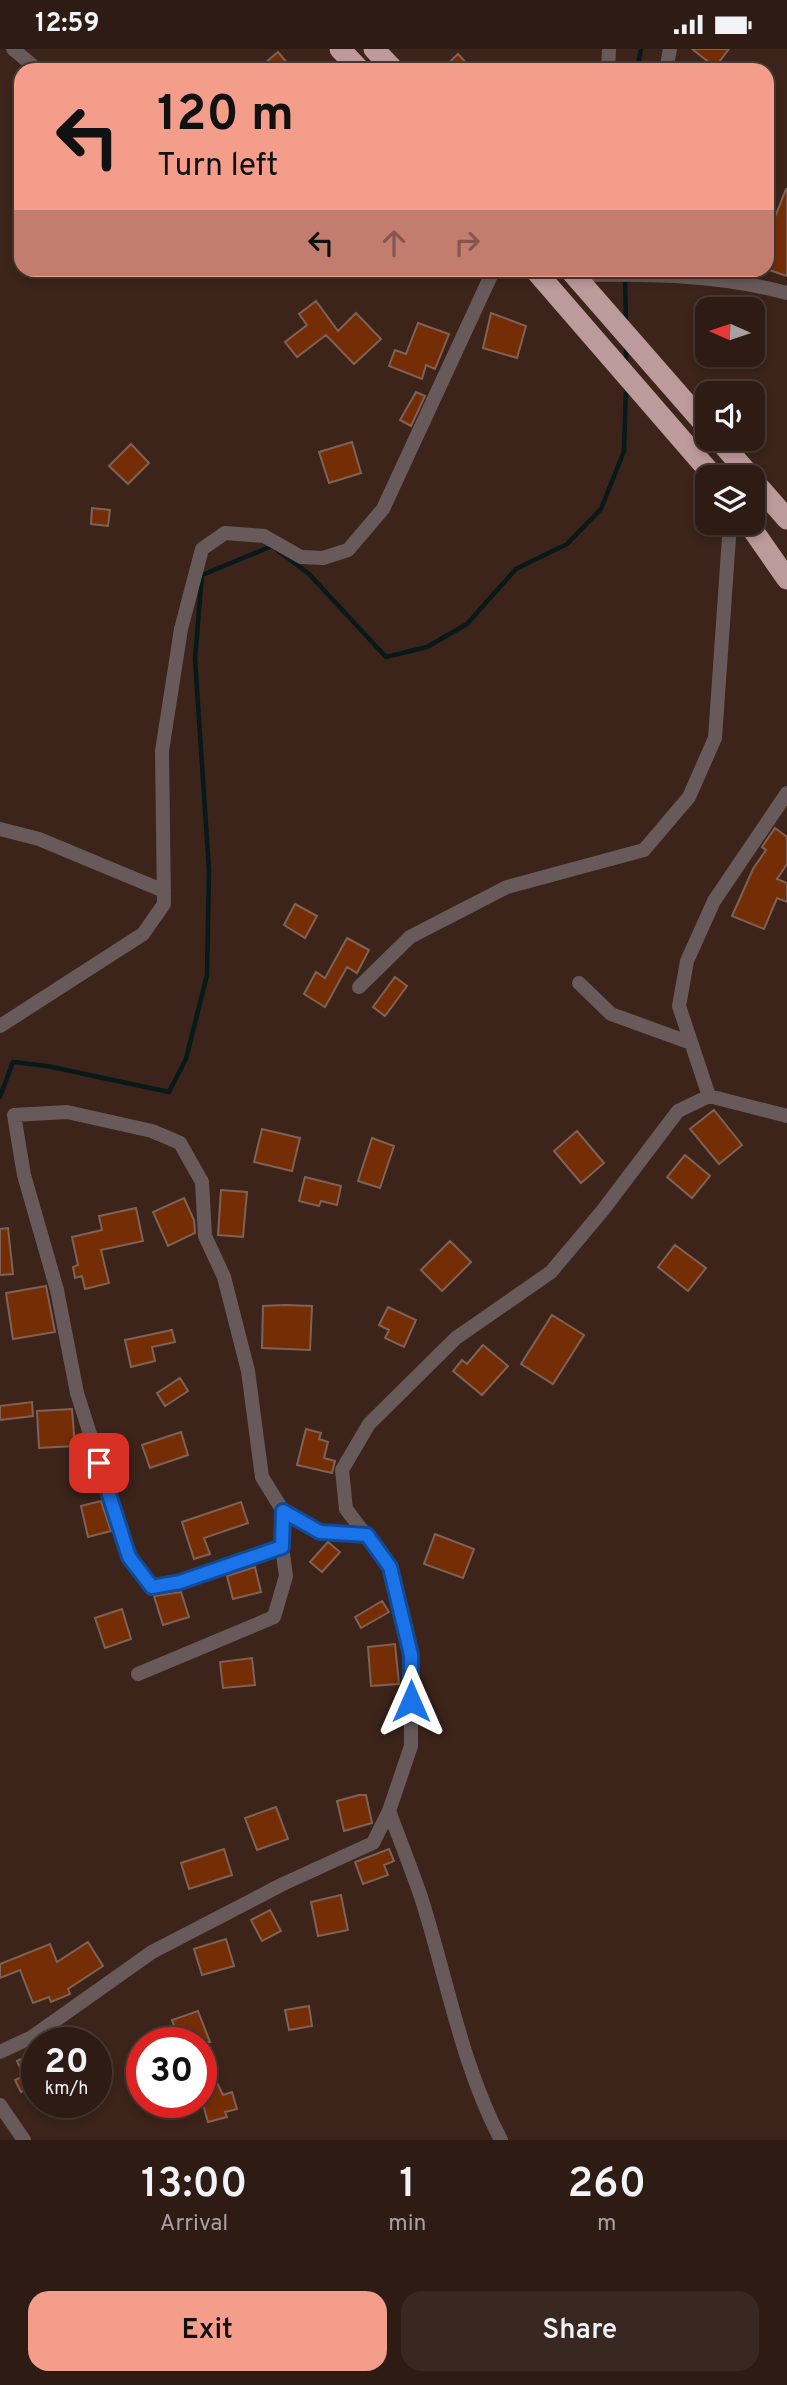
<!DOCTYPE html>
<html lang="en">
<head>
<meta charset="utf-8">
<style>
  body { margin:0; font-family:Overpass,sans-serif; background:#392822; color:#f1f3f6; height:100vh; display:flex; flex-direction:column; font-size:26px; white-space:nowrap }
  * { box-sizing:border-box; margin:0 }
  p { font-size:23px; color:#a7a1a0 }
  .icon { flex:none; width:38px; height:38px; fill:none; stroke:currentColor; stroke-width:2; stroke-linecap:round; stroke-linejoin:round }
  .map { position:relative; height:2091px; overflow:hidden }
  .details { display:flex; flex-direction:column; background:#2d1b14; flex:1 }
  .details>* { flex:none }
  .guide { position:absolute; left:14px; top:14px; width:760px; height:214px; border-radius:21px; box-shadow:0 4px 10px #0003,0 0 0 2px #483934; background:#f49d8b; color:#111; overflow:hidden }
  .needle { width:46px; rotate:273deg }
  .tools { position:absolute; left:695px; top:248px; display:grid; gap:14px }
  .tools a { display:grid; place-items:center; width:70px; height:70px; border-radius:14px; background:#2d1b14; box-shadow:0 4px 10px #0003,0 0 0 2px #483934; font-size:35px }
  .speed { position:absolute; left:21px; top:1978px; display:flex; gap:14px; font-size:35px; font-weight:700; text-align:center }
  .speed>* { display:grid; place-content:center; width:91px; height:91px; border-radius:50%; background:#2d1b14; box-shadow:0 4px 10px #0003,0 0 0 2px #483934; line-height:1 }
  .speed small { font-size:18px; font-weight:400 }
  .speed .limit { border:10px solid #d22; background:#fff; color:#111 }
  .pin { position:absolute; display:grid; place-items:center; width:60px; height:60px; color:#fff; margin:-30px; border-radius:14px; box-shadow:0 4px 10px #0006 }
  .me { position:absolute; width:77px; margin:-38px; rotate:0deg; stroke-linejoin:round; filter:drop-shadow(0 0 5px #0008) }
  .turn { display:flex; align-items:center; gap:24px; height:147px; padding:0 28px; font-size:32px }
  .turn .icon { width:91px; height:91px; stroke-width:2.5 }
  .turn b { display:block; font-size:49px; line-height:60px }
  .lanes { display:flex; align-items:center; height:66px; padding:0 28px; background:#0003; justify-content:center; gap:35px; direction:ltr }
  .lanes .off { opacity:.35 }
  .eta { display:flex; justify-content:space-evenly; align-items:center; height:119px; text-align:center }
  .eta b { font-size:42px; font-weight:600; line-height:49px }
  .cta { display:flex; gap:14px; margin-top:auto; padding:14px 28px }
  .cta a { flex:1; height:80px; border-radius:21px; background:#f49d8b; color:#111; font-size:28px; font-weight:600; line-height:80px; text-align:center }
  .cta a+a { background:#392822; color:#f1f3f6 }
  .status { display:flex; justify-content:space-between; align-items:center; height:49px; padding:0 35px; background:#2d1b14; direction:ltr }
  .status svg { height:19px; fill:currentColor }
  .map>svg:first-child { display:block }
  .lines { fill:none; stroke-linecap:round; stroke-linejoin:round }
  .stream { stroke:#08191a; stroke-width:4.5 }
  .building { fill:#752d06; stroke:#7e6256; stroke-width:2 }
  .street { stroke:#685a5b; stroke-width:14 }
  .highway { stroke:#bd9a9c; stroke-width:21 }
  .route-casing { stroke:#114b97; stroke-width:18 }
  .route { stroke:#1a73e8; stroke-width:12 }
</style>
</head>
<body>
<div class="status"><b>12:59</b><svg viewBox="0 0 49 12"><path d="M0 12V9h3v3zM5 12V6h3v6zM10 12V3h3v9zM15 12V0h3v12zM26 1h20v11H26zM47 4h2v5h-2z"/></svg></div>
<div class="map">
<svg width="787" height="2091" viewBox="0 0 787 2091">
  <rect width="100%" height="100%" fill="#3c241a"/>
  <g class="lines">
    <!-- stream -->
    <path class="stream" d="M637,21L641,0
      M625,230L626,274
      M626,296V316
      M0,1048L13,1013L47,1017L169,1043L186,1010L207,926L209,821L195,610L202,526L272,497L309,525L386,608L427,598L467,575L516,520L567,495L601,460L624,402L626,338"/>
  </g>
  <!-- building -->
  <path class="building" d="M692,0H729L715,18Z
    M278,3L293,21H257Z
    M458,5L473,21H441Z
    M786,140H787V227L766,220V191Z
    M316,252L338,282L356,264L381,290L354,315L326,286L297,308L285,293L307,276L299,265Z
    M491,264L526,277L517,309L483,299Z
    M418,274L449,285L435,320L426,316L422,330L389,317L395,301L406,305Z
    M416,343L425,347L411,377L400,371Z
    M352,393L361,424L329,434L319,403Z
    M131,395L149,414L128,435L109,417Z
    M92,459L110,461L108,477L91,475Z
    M775,779L787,788V815L777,830L787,834V853L777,849L764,880L732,867L753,820L766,801L762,798Z
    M295,855L317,867L305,889L284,876Z
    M347,889L369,901L357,924L347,918L325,958L304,945L316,923L325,929Z
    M395,928L407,937L385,967L373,958Z
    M714,1061L742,1096L719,1115L690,1080Z
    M262,1080L300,1089L292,1122L254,1113Z
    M577,1082L604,1114L581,1134L554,1102Z
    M372,1089L394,1097L380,1139L358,1132Z
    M685,1106L710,1127L692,1149L667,1128Z
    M305,1128L341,1137L337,1156L321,1152L319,1157L299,1152Z
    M221,1141L247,1143L243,1188L218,1186Z
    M184,1149L194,1171L195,1184L168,1197L153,1163Z
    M136,1159L143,1192L101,1201L109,1234L85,1240L82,1227L75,1229L73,1218L78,1216L72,1188L102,1181L99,1167Z
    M8,1179L13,1225L0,1226V1180Z
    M450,1192L471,1213L442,1242L421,1221Z
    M675,1196L706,1219L688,1242L658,1218Z
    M46,1237L55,1283L13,1290L6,1244Z
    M285,1256L312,1257L310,1301L262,1299L263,1257Z
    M388,1258L416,1271L404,1298L385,1289L389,1281L379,1276Z
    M552,1266L584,1286L553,1335L521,1315Z
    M172,1281L175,1293L152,1298L155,1312L131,1318L125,1291Z
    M483,1296L508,1317L482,1346L453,1322L462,1311L467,1315Z
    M180,1329L188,1342L165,1357L157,1344Z
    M32,1353L33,1367L0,1371V1357Z
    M72,1360L75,1397L39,1399L37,1362Z
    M306,1380L321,1384L319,1390L328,1393L324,1409L335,1412L332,1424L297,1416Z
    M181,1383L188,1406L150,1419L142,1396Z
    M101,1452L111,1482L88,1488L81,1457Z
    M241,1453L248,1474L204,1489L210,1505L194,1510L182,1473Z
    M435,1485L474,1500L463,1529L424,1515Z
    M328,1493L340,1503L322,1523L310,1513Z
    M255,1518L261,1543L233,1550L227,1527Z
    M181,1543L189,1568L163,1576L154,1547Z
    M382,1552L389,1563L361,1579L355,1568Z
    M122,1560L131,1590L105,1599L95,1569Z
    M395,1595L399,1635L371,1637L368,1598Z
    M252,1609L255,1636L223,1639L220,1613Z
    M359,1746H366L372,1774L344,1782L337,1752Z
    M276,1758L288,1790L257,1801L245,1769Z
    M224,1800L232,1826L189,1840L181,1814Z
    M389,1800L394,1812L384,1816L388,1826L363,1835L355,1813Z
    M341,1846L348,1881L318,1887L311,1853Z
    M270,1861L281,1882L262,1892L251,1871Z
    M226,1890L234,1917L202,1926L194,1900Z
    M88,1893L103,1917L68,1940L70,1945L51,1953L49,1948L33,1954L20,1921L0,1929V1915L50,1895L57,1913Z
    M309,1957L312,1977L289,1981L285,1961Z
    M198,1962L210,1993H180L172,1971Z
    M201,2001L223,2046L232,2043L237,2060L225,2063L227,2068L208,2073L201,2048Z
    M37,2002V2051L30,2038L21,2043L15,2031L24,2027L17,2012Z"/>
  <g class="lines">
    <!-- street -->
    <path class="street" d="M13,0L38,21
      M608,21L609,0
      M666,21L670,0
      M574,226C647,225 716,225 787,244
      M0,780L39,790L164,842
      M579,934L611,965L691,994
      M359,938L410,888L507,838L644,801L689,748L715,689L730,474
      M0,977L143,885L164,855L162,702L181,580L202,500L225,484L264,487L301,508L323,509L348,501L383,460L494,220
      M709,1047L679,957L687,912L714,852L787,744
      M283,1462L282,1498L180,1533L152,1538L129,1508L77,1344L57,1241L24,1126L14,1066L67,1063L152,1082L180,1094L202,1133L205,1187L224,1228L248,1322L262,1428L283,1462L320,1483L367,1486
      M138,1625L274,1568L286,1527L282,1498
      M389,1762C400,1791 411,1819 421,1848C447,1929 461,2015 501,2091
      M0,2003L32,1988L152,1903L283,1835L373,1794L389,1762L411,1697V1606L390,1518L346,1460L342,1421L369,1375L456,1289L551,1223L603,1161L678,1062L709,1047L787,1067
      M0,2056L24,2091"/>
    <!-- highway -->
    <path class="highway" d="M340,0L360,21
      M374,0L394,21
      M534,220L715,429
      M569,220L707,378
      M718,390L752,429
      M752,430L787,470
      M748,474L787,530"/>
  </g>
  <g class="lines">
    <!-- route casing -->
    <g class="route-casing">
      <path id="route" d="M99,1414L129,1508L152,1538L180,1533L282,1498L283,1462L320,1483L367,1486L390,1518L411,1606V1652"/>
    </g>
    <!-- route -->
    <use href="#route" class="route"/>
  </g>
</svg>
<div class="tools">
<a><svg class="needle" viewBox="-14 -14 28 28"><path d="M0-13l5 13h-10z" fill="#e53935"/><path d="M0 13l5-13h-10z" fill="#a7a1a0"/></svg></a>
<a><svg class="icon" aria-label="sound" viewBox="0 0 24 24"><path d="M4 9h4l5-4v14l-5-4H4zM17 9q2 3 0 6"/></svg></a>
<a><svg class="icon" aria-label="layers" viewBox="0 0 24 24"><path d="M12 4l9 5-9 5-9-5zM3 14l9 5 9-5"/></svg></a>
</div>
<div class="speed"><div>20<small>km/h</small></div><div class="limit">30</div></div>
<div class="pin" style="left:99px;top:1414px;background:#d93025"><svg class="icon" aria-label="arrive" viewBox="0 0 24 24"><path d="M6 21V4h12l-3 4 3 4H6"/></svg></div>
<svg class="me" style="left:411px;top:1652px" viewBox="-20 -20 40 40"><path d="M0-17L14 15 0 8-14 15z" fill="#1a73e8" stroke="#fff" stroke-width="4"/></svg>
<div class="guide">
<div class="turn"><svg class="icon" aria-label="left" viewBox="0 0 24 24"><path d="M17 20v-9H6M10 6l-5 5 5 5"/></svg><div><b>120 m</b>Turn left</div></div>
<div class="lanes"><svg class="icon" aria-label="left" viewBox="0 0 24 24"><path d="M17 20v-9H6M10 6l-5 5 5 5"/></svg><svg class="icon off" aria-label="ahead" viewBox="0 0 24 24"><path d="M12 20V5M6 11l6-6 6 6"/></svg><svg class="icon off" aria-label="right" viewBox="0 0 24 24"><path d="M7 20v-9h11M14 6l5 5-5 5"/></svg></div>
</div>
</div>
<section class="details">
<div class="eta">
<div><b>13:00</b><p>Arrival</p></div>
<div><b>1</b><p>min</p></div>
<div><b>260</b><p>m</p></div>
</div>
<div class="cta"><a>Exit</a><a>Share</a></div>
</section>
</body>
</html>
